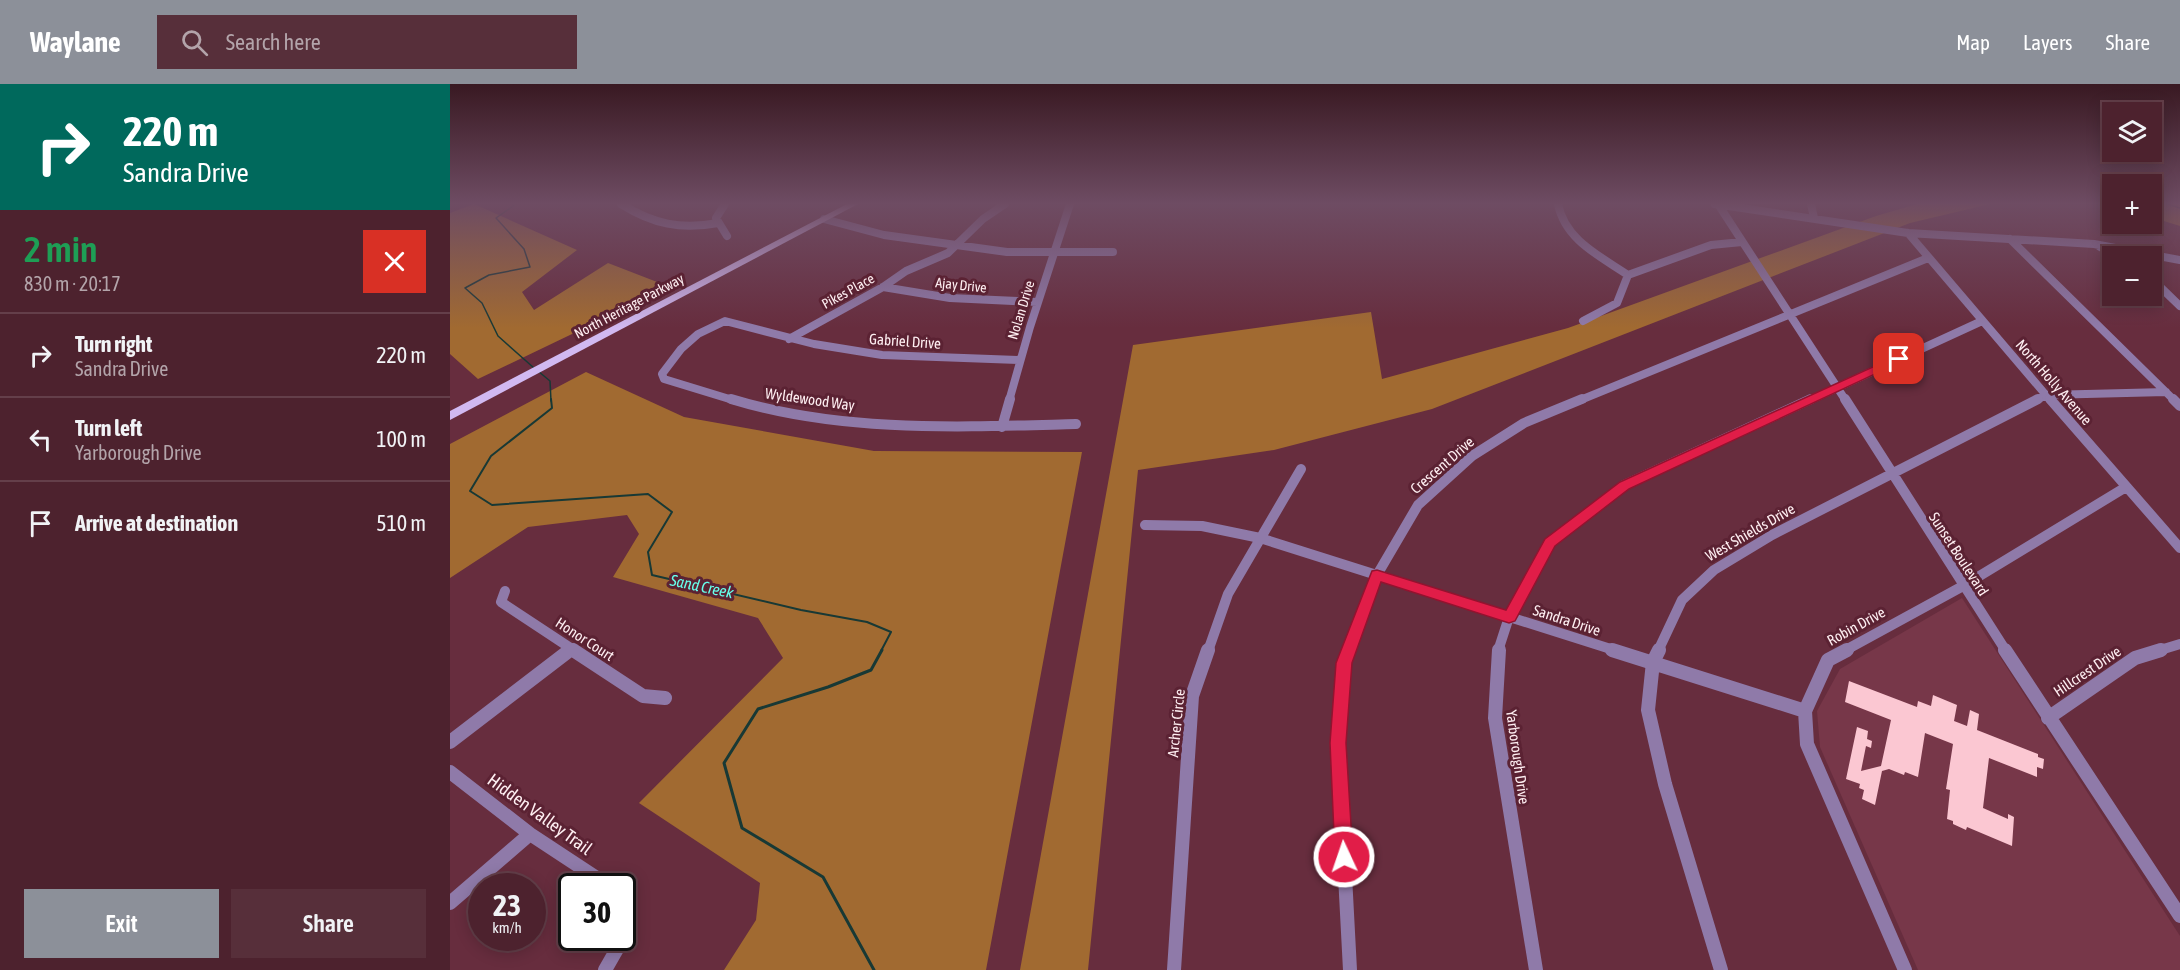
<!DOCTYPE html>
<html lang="en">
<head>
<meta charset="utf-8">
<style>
  body { margin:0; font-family:"Asap Condensed",sans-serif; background:#572f3a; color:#f1f3f6; height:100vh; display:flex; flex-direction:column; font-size:22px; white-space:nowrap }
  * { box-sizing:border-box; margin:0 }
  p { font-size:20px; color:#b3a4aa }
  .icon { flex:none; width:33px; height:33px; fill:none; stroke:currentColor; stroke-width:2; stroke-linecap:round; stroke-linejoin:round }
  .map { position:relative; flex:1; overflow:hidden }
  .panel { display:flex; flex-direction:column; background:#4d222e; width:450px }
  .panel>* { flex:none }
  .guide { background:#00695c; color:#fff; overflow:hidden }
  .buttons { position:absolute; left:1652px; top:18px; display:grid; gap:12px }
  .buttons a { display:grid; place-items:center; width:60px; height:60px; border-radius:0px; background:#4d222e; box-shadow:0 3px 15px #0003,0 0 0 2px #643f4a; font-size:30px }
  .speed { position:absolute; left:18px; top:789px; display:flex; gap:12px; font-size:30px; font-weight:700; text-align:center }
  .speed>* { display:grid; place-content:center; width:78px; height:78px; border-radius:50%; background:#4d222e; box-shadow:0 3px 15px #0003,0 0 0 2px #643f4a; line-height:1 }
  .speed small { font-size:15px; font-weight:400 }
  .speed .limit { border:3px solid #111; border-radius:9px; background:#fff; color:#111 }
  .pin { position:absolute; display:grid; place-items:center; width:51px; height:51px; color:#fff; margin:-26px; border-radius:12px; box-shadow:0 3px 9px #0006 }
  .me { position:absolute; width:66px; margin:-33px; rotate:357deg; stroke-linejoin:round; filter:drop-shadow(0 0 4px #0008) }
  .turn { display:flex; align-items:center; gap:21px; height:126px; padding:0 24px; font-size:27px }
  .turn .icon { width:78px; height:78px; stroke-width:2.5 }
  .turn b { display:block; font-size:42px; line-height:51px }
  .round { display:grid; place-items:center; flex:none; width:63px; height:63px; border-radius:0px; background:#572f3a }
  .head { display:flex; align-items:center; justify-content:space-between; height:102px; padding:0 24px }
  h1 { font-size:36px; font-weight:600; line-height:45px; color:#1e9e55 }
  .button { display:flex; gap:12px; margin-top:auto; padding:12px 24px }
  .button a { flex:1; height:69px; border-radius:0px; background:#8c9099; color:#fff; font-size:24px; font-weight:600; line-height:69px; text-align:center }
  .button a+a { background:#572f3a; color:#f1f3f6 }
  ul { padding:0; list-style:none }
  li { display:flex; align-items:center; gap:18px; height:84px; padding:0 24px; border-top:2px solid #643f4a }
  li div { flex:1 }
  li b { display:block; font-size:22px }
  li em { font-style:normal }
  header { display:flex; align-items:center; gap:36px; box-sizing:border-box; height:84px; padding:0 30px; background:#8c9099; color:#fff }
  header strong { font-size:28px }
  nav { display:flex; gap:33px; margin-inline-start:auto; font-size:21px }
  .search { width:420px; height:54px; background:#572f3a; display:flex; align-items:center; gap:15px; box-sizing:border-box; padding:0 21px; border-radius:0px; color:#b3a4aa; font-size:22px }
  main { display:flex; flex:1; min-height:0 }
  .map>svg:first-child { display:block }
  .built { fill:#773749 }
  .forest { fill:#a16a31 }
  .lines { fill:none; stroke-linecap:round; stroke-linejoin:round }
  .stream-far2 { stroke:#183935; stroke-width:1.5 }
  .stream-far1 { stroke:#183935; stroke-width:2 }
  .stream { stroke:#183935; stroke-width:3 }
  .building { fill:#fbc7d2 }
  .minor-far2 { stroke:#8f7aa9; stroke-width:8 }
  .minor-far1 { stroke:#8f7aa9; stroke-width:10 }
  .minor { stroke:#8f7aa9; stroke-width:14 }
  .major { fill:#d1b9f1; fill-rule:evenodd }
  .route { fill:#e11d48; stroke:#92132f; stroke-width:1.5 }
  .labels { text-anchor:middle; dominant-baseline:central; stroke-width:6; stroke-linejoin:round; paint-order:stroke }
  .far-street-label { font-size:14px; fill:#feeef1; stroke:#5b2233 }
  .street-label { font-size:15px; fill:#feeef1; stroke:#5b2233 }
  .water-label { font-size:16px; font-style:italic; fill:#67ffec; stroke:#5b2233 }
  .near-street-label { font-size:18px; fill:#feeef1; stroke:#5b2233 }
</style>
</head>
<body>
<header>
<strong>Waylane</strong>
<div class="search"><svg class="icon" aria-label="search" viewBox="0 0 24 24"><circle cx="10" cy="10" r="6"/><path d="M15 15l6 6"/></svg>Search here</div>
<nav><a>Map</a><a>Layers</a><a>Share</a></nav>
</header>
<main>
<section class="panel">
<div class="guide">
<div class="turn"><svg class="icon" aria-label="right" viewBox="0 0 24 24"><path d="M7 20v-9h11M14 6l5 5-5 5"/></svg><div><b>220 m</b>Sandra Drive</div></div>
</div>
<div class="head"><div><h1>2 min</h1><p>830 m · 20:17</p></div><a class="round" style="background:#d93025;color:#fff"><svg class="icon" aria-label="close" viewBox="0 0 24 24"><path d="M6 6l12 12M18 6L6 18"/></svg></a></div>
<ul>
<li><svg class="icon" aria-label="right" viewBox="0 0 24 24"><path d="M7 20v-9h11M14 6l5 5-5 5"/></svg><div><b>Turn right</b><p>Sandra Drive</p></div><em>220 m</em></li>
<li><svg class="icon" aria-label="left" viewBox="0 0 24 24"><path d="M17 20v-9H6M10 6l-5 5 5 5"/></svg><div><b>Turn left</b><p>Yarborough Drive</p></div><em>100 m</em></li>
<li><svg class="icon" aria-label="arrive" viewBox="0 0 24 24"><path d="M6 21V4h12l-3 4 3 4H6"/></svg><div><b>Arrive at destination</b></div><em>510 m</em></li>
</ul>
<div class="button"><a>Exit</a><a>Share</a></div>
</section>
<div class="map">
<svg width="1730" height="886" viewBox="0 0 1730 886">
  <rect width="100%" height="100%" fill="#672d3e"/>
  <!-- built -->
  <path class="built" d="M1512,514L1730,852V886H1468L1370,663L1367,627L1390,585Z"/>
  <!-- forest -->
  <path class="forest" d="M24,120L127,166L72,208L84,226L158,179L220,203L28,295L0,270V129Z
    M1467,120H1540L1460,139L982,325L824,366L688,386L638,886H570L683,261L921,228L932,295L1118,244L1426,132Z
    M1701,120H1730V142L1701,133Z
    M136,288L234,333L424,367L632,368L536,886H274L306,836L310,799L189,719L333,574L308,534L163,493L189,450L177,431L78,443L0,494V360Z"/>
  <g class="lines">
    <!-- stream-far2 -->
    <path class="stream-far2" d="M66,120L46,134L74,165L80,183L39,191L15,204L32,219L48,252L84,284
      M1718,120L1730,124
      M88,287L100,297L101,317"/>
    <!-- stream-far1 -->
    <path class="stream-far1" d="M101,315L102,324L41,372L20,407L42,421L198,410L222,428L198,468L202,491L351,526L417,538L441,548L431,567"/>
    <!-- stream -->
    <path class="stream" d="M424,886L373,793L292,744L274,679L308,625L378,603L421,586L432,566"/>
  </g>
  <!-- building -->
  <path class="building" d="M1399,597L1467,623L1468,617L1481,622L1483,611L1507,621L1504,637L1517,642L1520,626L1529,630L1527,646L1588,670V673L1594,675L1593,685L1587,683V693L1539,674L1533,724L1558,735V730L1564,733L1562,762L1517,743L1516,746L1503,740V737L1497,735L1500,706L1496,705L1503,660L1475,649L1468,693L1455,688L1454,691L1439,685L1432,687L1425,721L1412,715L1414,706L1409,704L1410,700L1396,695L1407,643L1418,647L1417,655L1422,657L1421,664L1416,662L1411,687L1431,682L1441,636L1395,618Z"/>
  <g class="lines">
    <!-- minor-far2 -->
    <path class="minor-far2" d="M171,120C203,140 231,146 268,139
      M275,120L266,134L277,152
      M1108,120C1115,156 1150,172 1178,191
      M1265,120L1458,149L1644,160L1730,176
      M1268,120L1396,317
      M1361,120L1364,134
      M374,135L434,151L557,168H663
      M1458,149L1601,317
      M1560,155L1725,317
      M1650,163L1668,172
      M1178,191L1261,161L1292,158
      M1701,194L1730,222
      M433,203L500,214L587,218
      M1133,237L1167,219L1178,191
      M339,255L433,203L456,187L498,169L533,135L555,120
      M286,317L214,295L212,290L231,265L248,250L275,237L364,260L432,271L570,276
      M559,317L580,243L620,120
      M1128,317L1478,174
      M1358,317L1532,237
      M1585,317L1596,311L1716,308"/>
    <!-- minor-far1 -->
    <path class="minor-far1" d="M281,315C392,349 511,343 626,340
      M1395,315L1556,567
      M1600,315L1730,464
      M1723,315L1730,322
      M552,343L560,315
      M695,441L752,442L810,454L1167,567
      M55,507L51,518L125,567
      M118,567L122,564
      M758,567L778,510L851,385
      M898,567L927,491L968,421L1022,372L1074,339L1132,315
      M1048,567L1059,533L1100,459L1174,401L1361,315
      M1208,567L1232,516L1264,486L1322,451L1588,315
      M1394,567L1513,502L1676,403
      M1707,567L1730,560"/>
    <!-- minor -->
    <path class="minor" d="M123,566L193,612L215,614
      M899,566L894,579L888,659L900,886
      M1049,566L1045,634L1086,886
      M1162,566L1355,627
      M1209,566L1203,578L1198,626L1215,700L1271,886
      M1397,566L1378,576L1355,627L1357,660L1455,886
      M1555,566L1730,832
      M1598,634L1685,574L1711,566
      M0,658L120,566
      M0,688L80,750L159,802
      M0,819L80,750
      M155,886L175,851L172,826
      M724,886L742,612L758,566"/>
    <!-- major -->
    <path class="major" d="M397,120H408L0,336V327Z"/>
  </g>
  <!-- sky -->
  <linearGradient id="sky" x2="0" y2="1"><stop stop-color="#391922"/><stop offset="0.49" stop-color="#6e4c63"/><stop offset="1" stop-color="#6e4c63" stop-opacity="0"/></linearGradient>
  <rect width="1730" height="244" fill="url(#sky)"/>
  <!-- route -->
  <path class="route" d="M1449,271L1455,275L1453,277L1179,405L1105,462L1065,537L1059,539L931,498L902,579L896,659L903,773L900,779L894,781L887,779L885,773L880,659L886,579L922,487L927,486L1056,526L1095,455L1170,398Z"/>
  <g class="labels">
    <!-- far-street labels -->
    <g class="far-street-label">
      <text transform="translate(511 201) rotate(6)">Ajay Drive</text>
      <text transform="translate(398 207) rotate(-29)">Pikes Place</text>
      <text transform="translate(179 222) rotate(-28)">North Heritage Parkway</text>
      <text transform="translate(571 226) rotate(-73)">Nolan Drive</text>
    </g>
    <!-- street labels -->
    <g class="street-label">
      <text transform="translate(455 257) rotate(4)">Gabriel Drive</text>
      <text transform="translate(1604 298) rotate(49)">North Holly Avenue</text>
      <text transform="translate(360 315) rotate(8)">Wyldewood Way</text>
      <text transform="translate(992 381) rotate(-41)">Crescent Drive</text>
      <text transform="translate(1300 448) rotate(-30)">West Shields Drive</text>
      <text transform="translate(1509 470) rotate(57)">Sunset Boulevard</text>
      <text transform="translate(1117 536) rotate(18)">Sandra Drive</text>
      <text transform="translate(1406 542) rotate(-29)">Robin Drive</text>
      <text transform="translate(135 555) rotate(33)">Honor Court</text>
      <text transform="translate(1637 587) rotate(-34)">Hillcrest Drive</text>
      <text transform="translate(726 639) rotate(-84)">Archer Circle</text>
      <text transform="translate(1068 673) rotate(82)">Yarborough Drive</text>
    </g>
    <!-- water labels -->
    <g class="water-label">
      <text transform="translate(252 502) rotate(12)">Sand Creek</text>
    </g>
    <!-- near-street labels -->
    <g class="near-street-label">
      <text transform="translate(90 730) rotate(36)">Hidden Valley Trail</text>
    </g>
  </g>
</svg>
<div class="buttons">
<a><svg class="icon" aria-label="layers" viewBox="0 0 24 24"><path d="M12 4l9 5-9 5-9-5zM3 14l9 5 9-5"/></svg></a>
<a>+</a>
<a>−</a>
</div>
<div class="speed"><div>23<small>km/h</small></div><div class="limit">30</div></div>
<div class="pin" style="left:1449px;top:275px;background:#d93025"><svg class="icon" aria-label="arrive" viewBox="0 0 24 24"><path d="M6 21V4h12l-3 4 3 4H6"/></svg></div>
<svg class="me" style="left:894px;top:773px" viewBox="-20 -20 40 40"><circle r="17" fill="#e11d48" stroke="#fff" stroke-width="3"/><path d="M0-11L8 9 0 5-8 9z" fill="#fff"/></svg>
</div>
</main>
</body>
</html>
